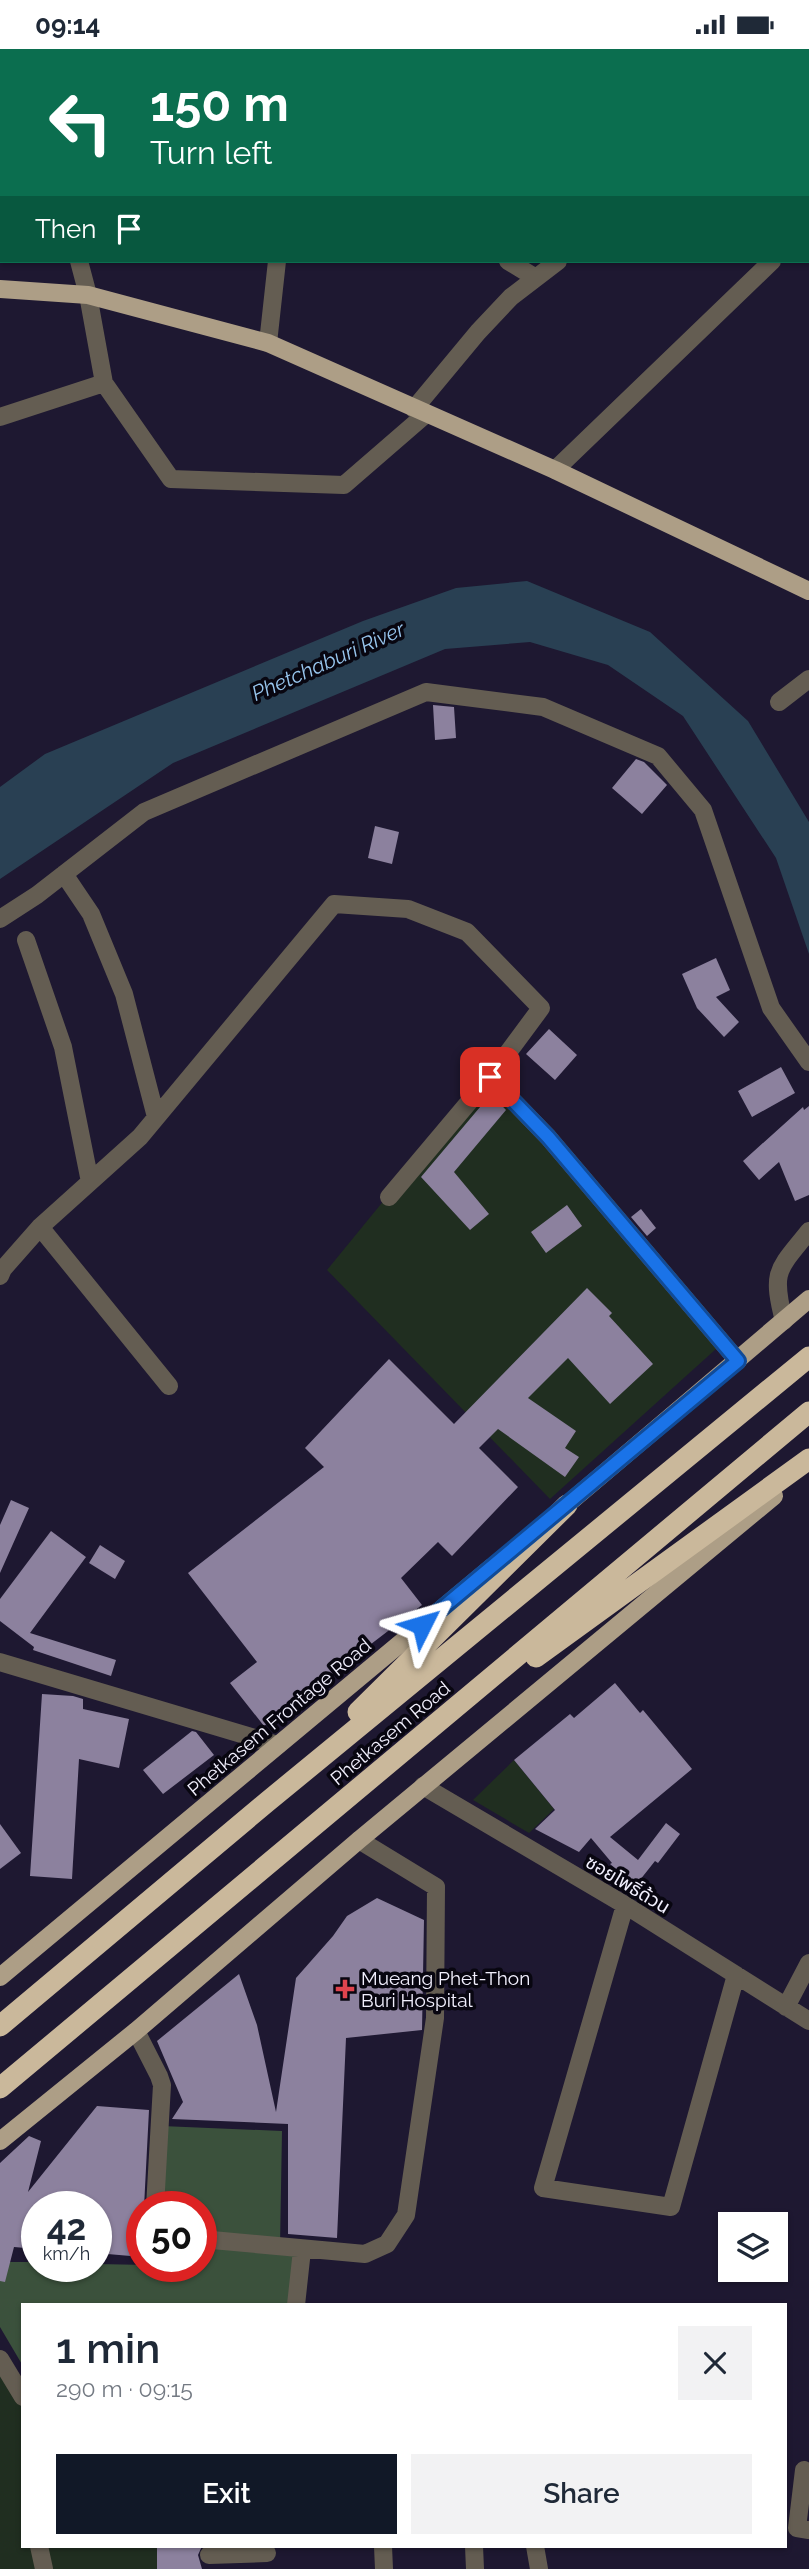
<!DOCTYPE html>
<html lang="en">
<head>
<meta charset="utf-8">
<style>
  body { margin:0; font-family:Raleway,"Noto Sans Thai",sans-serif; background:#f2f2f3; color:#1f2937; height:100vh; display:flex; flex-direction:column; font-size:26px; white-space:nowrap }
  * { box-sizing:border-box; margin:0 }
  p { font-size:23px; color:#747a83 }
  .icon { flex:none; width:38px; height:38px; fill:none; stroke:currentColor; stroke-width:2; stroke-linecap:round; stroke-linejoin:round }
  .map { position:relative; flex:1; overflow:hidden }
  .details { position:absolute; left:21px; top:2254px; width:766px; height:245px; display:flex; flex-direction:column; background:#fff; border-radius:0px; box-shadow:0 2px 5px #0004 }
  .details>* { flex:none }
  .guide { position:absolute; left:0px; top:0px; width:810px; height:214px; box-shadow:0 2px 5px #0004; background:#0b6e4f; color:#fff; overflow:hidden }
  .buttons { position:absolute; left:718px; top:2163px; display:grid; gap:14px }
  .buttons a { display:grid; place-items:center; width:70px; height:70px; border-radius:0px; background:#fff; box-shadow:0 2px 5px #0004; font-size:35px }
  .speed { position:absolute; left:21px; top:2142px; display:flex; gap:14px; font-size:35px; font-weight:700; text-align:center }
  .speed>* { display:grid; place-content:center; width:91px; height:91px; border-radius:50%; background:#fff; box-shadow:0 2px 5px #0004; line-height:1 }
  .speed small { font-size:18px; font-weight:400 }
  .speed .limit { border:10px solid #d22; background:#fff; color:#111 }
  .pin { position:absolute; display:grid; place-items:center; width:60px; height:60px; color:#fff; margin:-30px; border-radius:14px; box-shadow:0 4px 10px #0006 }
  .me { position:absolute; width:77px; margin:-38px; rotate:50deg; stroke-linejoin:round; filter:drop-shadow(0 0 5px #0008) }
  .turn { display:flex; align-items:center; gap:24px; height:147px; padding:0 35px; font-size:32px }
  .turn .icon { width:91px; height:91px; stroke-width:2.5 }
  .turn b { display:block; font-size:49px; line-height:60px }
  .then { display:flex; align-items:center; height:66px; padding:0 35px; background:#0003; gap:14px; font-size:26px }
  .round { display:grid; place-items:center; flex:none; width:74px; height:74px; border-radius:0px; background:#f2f2f3 }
  .head { display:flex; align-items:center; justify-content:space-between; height:119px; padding:0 35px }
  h1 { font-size:42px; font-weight:600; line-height:52px }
  .button { display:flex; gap:14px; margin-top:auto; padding:14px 35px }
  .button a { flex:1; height:80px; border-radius:0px; background:#111827; color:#fff; font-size:28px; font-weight:600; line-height:80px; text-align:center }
  .button a+a { background:#f2f2f3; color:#1f2937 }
  .status { display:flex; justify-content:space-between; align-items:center; height:49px; padding:0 35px; background:#fff; direction:ltr }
  .status svg { height:19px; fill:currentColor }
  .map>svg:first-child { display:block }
  .green { fill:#202e20 }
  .forest { fill:#3b513c }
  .water { fill:#294053 }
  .building { fill:#8c819e }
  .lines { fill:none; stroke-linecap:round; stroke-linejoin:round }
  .minor { stroke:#645d52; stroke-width:18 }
  .major { stroke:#ad9e86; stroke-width:18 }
  .highway { stroke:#cab89b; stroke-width:21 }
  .route-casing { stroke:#114b97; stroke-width:18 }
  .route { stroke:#1a73e8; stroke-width:12 }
  .health-dot { fill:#e0444e; stroke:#080610; stroke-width:2.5 }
  .labels { text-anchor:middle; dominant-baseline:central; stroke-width:7; stroke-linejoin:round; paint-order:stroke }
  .street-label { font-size:19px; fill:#f2f0fe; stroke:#080610 }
  .poi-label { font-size:19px; fill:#f2f0fe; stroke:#080610; text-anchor:start }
  .water-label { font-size:21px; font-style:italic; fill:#98c6ee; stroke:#080610 }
</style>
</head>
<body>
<div class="status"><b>09:14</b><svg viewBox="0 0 49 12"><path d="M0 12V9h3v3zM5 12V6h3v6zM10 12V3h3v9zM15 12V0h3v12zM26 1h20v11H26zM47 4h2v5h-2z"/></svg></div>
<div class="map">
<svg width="809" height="2520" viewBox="0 0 809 2520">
  <rect width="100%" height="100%" fill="#1e1831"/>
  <!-- green -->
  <path class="green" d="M493,1018L727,1290L550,1450L327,1221Z
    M514,1711L554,1760L529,1784L473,1751Z
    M0,2324L23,2353V2497H157V2520H0Z"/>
  <!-- forest -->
  <path class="forest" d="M162,2077L282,2082L280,2197H306L294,2256H23V2317L0,2278V2208L10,2213H37V2217H96V2215L201,2217V2158H160Z"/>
  <!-- water -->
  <path class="water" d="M527,532L650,583L748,672L809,773V905L776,809L683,667L608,616L530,593L445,600L173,714L0,830V738L45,705L363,572L456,539Z"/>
  <!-- building -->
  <path class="building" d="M433,656L454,658L456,689L435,691Z
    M636,710L644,713L667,736L642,765L612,739Z
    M375,777L399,783L392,815L368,809Z
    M716,909L730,941L716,948L739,973L724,988L697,959L682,925Z
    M549,980L577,1006L555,1031L526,1005Z
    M781,1018L795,1044L752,1068L738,1042Z
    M491,1045L506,1061L454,1123L489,1165L470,1181L421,1128Z
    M809,1057V1146L795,1152L779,1113L759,1131L743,1112L803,1058L804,1061Z
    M567,1156L582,1177L546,1204L531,1183Z
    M641,1160L656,1179L647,1187L631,1168Z
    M587,1239L612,1264L609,1267L653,1315L610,1355L568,1309L528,1349L576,1382L565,1399L579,1408L565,1428L498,1380L479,1399L518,1438L452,1507L438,1493L401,1529L422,1556L264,1677L230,1634L257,1613L188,1524L324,1418L305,1399L389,1310L454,1375Z
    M11,1451L29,1459L0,1524V1476Z
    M51,1482L86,1508L30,1584L116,1611L111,1627L33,1601L34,1598L0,1572V1550Z
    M100,1496L125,1512L115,1530L89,1514Z
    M615,1634L640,1664L643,1661L692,1720L610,1788L638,1811L666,1774L680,1785L658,1814L655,1812L636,1836L610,1815L612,1814L591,1789L579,1803L535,1780L555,1761L514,1711L570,1665L574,1669Z
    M42,1645L73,1647L83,1650V1660L129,1670L119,1719L79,1710L72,1830L30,1827Z
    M192,1682L196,1683L214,1706L163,1745L143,1721Z
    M0,1775L21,1804L0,1820Z
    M377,1849L424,1871L422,1981L346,1989L337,2189L288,2185V2075L172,2070L183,2053L157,1992L239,1925L257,1976L276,2063L296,1929L333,1887L347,1867Z
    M97,2057L149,2061L144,2158H142V2208L96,2204V2158H37V2200L14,2198L5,2233L0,2232V2114L29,2087L41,2092L28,2143Z
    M157,2497H202L198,2506L202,2520H157Z"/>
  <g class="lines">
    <!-- minor -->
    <path class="minor" d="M24,0V2
      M499,0L503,2
      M808,178L809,179
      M508,212L536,229
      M268,294L277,212
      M104,334L171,430L344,436L426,365
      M414,360L478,283L511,248L558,212
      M0,368L104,334L88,246L79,212
      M555,421L772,212
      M779,653L809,630
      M64,825L91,865L124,945L156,1068
      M0,870L37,846L144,763L426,643L543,658L658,707L703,761L771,959L809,1013
      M26,891L63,998L90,1133
      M389,1148L490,1028
      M40,1178L169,1337
      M0,1227L3,1220L40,1178L140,1088L334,855L408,860L467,883L541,959L490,1028L548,1088L738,1312
      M784,1272C771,1221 778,1221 809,1182
      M0,1613L278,1696
      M423,1737L625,1856L809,1972
      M625,1856L543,2139L671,2158L736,1926
      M786,1958L809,1914
      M136,1982L159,2027L162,2036L155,2158
      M201,2190L365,2205L387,2195L406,2166L435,1969L436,1838L359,1791
      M296,2256L302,2201
      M0,2310L23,2348
      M804,2421L797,2479L809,2481
      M39,2497L44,2520
      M383,2497L384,2520
      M474,2497L475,2520
      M535,2497L539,2520
      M209,2506L267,2504"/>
    <!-- major -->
    <path class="major" d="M0,240L88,246L268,294L555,421L809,542
      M557,1464L809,1250
      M0,1928L492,1518
      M0,2092L136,1982L359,1791L774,1447"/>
    <!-- highway -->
    <path class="highway" d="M536,1608L809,1410
      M358,1663L567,1456
      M0,1977L267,1753L809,1308
      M0,2039L809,1363"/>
  </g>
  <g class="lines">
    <!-- route casing -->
    <g class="route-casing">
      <path id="route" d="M422,1576L738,1312L548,1088L490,1028"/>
    </g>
    <!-- route -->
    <use href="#route" class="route"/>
  </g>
  <!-- markers -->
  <path class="health-dot" d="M341.5 1929.5h7v7h7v7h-7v7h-7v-7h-7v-7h7z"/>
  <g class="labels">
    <!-- street labels -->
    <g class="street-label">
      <text transform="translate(279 1668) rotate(-40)">Phetkasem Frontage Road</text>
      <text transform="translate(390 1684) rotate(-40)">Phetkasem Road</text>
      <text transform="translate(628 1835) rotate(31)">ซอยโพธิ์ด้วน</text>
    </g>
    <!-- poi labels -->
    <g class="poi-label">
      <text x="361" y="1929">Mueang Phet-Thon<tspan x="361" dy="22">Buri Hospital</tspan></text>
    </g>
    <!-- water labels -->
    <g class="water-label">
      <text transform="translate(328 612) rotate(-24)">Phetchaburi River</text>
    </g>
  </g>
</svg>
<div class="buttons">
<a><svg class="icon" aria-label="layers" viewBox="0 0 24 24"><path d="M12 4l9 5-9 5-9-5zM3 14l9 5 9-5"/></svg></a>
</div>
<div class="speed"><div>42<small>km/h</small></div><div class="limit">50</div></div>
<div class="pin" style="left:490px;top:1028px;background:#d93025"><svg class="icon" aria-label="arrive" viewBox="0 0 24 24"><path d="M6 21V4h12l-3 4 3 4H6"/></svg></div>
<svg class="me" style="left:422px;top:1576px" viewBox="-20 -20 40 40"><path d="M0-17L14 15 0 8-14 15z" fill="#1a73e8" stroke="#fff" stroke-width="4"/></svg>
<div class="guide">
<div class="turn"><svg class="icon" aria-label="left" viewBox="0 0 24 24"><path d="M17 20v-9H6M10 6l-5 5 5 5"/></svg><div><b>150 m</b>Turn left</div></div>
<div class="then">Then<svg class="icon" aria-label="arrive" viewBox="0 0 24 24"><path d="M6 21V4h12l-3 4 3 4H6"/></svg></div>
</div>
<section class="details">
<div class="head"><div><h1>1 min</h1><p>290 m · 09:15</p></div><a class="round"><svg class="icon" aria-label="close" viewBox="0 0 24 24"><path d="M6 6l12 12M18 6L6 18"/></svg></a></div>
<div class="button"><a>Exit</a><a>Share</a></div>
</section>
</div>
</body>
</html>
